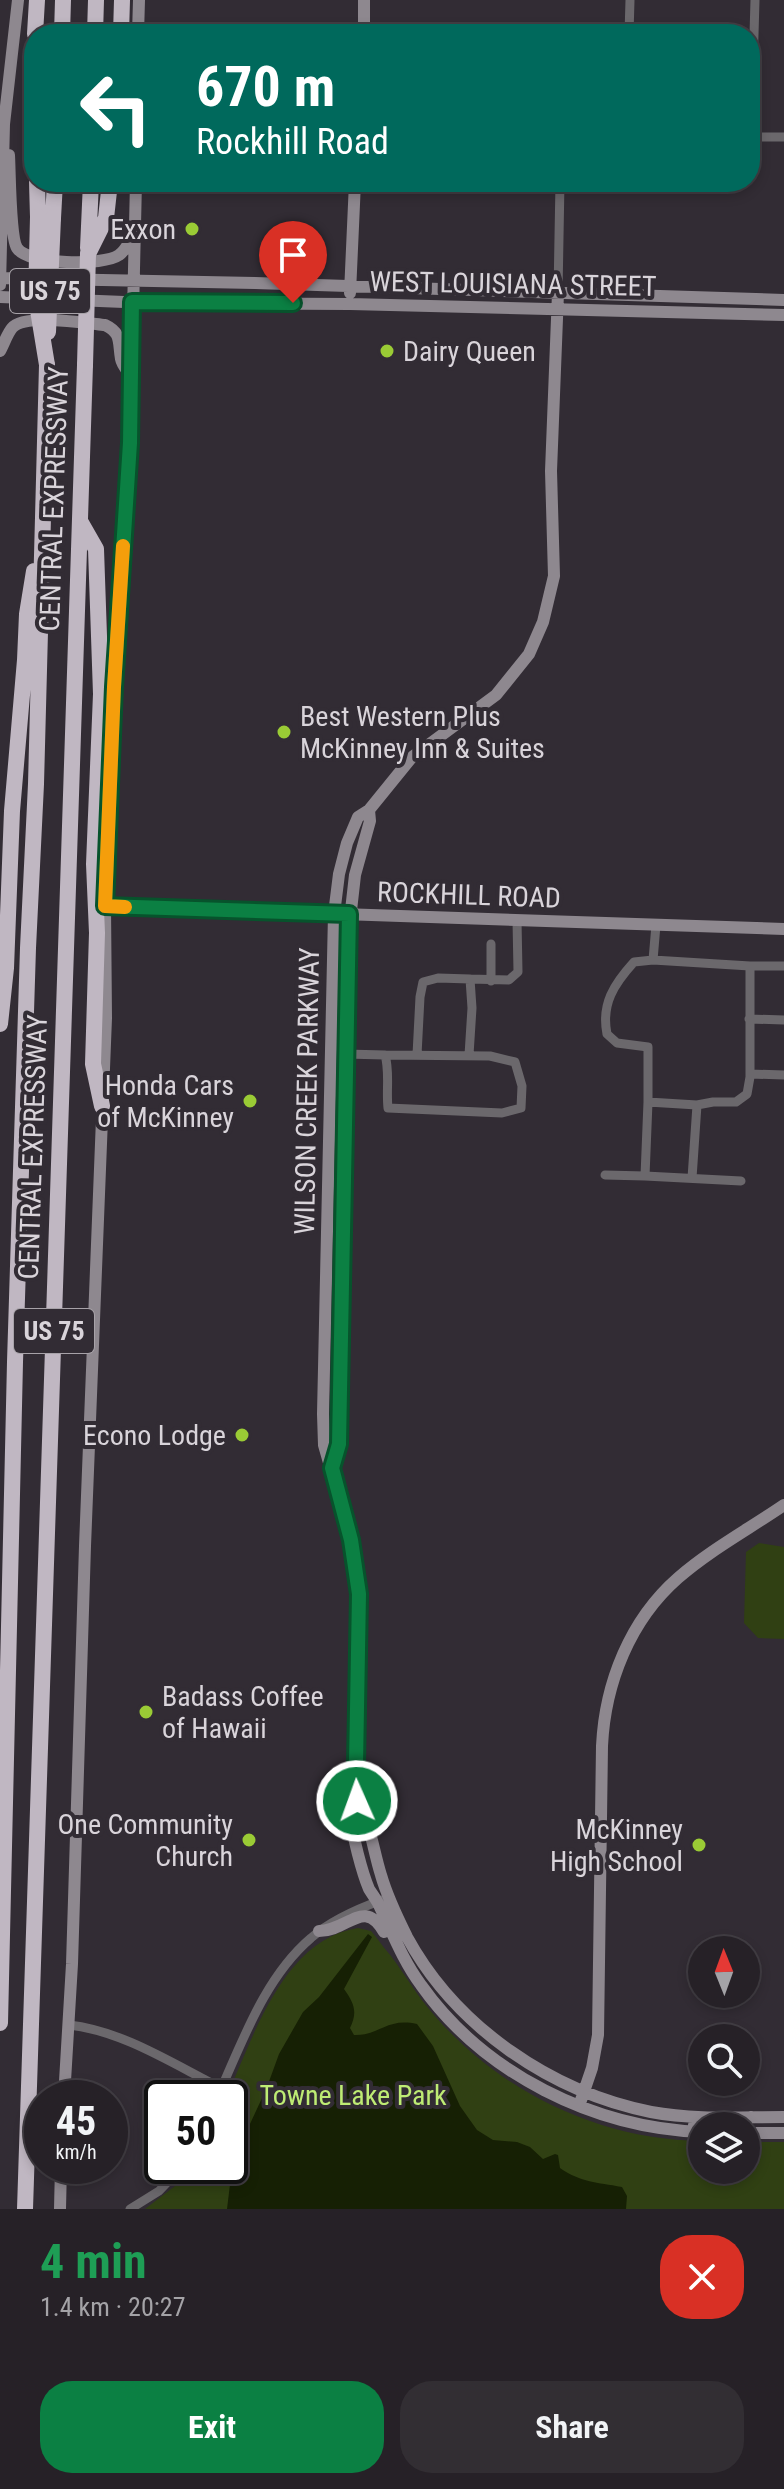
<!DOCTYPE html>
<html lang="en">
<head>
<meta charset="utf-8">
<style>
  body { margin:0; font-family:"Roboto Condensed",sans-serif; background:#322e33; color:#f1f3f6; height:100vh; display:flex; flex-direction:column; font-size:30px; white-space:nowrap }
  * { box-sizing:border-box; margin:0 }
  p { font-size:26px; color:#a4a3a7 }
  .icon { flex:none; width:44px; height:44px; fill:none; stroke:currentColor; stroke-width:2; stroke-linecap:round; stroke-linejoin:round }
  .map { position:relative; height:2209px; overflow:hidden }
  .sheet { display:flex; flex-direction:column; background:#262127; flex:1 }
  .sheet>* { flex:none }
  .hud { position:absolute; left:24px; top:24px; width:736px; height:168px; border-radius:32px; box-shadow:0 4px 12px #0003,0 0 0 2px #423e44; background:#00695c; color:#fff; overflow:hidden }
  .needle { width:52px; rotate:359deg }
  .buttons { position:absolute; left:688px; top:1936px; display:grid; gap:16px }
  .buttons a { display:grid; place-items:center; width:72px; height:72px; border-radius:50%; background:#262127; box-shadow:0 4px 12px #0003,0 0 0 2px #423e44; font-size:40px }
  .speed { position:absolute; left:24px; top:2080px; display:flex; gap:16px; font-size:40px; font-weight:700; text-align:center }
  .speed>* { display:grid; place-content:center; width:104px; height:104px; border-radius:50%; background:#262127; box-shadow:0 4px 12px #0003,0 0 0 2px #423e44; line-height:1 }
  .speed small { font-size:20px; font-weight:400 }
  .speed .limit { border:4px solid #111; border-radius:12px; background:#fff; color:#111 }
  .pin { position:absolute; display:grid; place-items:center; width:68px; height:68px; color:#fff; margin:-82px -34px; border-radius:50% 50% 50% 0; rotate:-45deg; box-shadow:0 0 8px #0007 }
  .pin .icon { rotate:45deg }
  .me { position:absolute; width:88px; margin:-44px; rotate:358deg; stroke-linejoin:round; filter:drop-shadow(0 0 6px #0008) }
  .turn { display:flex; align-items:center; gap:28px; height:168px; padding:0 40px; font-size:36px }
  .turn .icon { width:104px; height:104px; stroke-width:2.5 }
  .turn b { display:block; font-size:56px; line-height:68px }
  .round { display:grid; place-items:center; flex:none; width:84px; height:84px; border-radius:32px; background:#322e33 }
  .headline { display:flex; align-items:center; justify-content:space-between; height:136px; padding:0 40px }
  h1 { font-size:48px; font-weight:700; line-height:60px; color:#1e9e55 }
  .button { display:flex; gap:16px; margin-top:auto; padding:16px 40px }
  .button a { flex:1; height:92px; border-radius:32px; background:#0b8043; color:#fff; font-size:32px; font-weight:700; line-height:92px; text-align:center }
  .button a+a { background:#322e33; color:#f1f3f6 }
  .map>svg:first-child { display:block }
  .green { fill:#304013 }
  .water { fill:#162004 }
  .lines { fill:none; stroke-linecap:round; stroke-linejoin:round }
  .street { stroke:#6b686c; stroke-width:9 }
  .secondary { stroke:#8e888f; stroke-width:12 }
  .highway { stroke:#c0b7c2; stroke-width:16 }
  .highway-bridge { stroke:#c0b7c2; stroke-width:16 }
  .route-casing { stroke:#07532c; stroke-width:20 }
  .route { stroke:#0b8043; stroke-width:14 }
  .slow { stroke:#f59e0b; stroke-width:14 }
  .poi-dot { fill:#9acb35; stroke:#322c34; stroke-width:3 }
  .labels { text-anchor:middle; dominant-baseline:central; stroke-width:8; stroke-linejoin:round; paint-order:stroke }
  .shield { fill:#322c34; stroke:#a7a2a8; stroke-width:2 }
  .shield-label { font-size:26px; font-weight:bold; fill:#d9d4da }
  .poi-label { font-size:28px; fill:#d9d4da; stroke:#322c34; text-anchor:end }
  .street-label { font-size:28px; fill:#d9d4da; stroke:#322c34 }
  .park-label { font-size:28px; fill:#beeb74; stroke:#322c34 }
</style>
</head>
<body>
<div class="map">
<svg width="784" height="2209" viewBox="0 0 784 2209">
  <rect width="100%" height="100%" fill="#322c34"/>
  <!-- green -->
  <path class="green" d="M759,1543L784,1547V1639L758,1638L744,1623L746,1552Z
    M358,1928L371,1931L376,1937C381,1944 386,1950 391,1956C406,1976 418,1997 434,2015C501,2092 599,2140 702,2141V2170H746V2142H784V2209H145L175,2186L191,2166H230V2098H226C253,2038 283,1939 358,1928Z"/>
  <!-- water -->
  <path class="water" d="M368,1934L372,1937L344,1989C354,2003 358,2012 350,2028L354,2035C379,2036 387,2017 417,2024L433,2046L460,2106L477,2130L493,2140L517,2142L530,2147L543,2159L555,2154L558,2155L560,2168C582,2183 596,2182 622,2187L627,2196L626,2209H227L233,2160L231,2156L236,2154L263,2096L260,2084L267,2087L279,2054L303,2012L319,1997Z"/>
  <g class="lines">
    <!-- street -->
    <path class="street" d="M629,34L630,0
      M750,137H784
      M751,137L755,0
      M558,293L560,182
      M491,944V981
      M653,960L750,966V1077L747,1094L736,1102H713L697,1105L648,1102V1047L617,1043L607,1034C601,1004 614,984 634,962L653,960L656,925
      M750,966H784
      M470,979L509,980L518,972L517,920
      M749,1019L784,1020
      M345,1054L385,1055C390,1072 386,1090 388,1108L502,1113L521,1108L522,1086L515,1062L490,1056L385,1055
      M417,1055L420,997L423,982L438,978L470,979L472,1008L469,1055
      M750,1074L784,1075
      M605,1175L645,1176L648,1102
      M645,1176L741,1181
      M692,1178L697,1105
      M69,2025C123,2031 173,2064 221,2088
      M217,2098C242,2043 264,1978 311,1938C331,1920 357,1909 382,1900
      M130,2209L159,2191L183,2166"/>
    <!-- secondary -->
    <path class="secondary" d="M138,34L139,0
      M364,34V0
      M9,155C10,172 10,237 17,248C28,265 104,266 119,255C125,251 130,241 134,235
      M0,278L255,283L784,300
      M0,285L4,124L18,0
      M350,293L355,182
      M558,293L551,471L554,576L543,622L529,654L496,695L412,757L369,810L358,817L347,843L339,874L334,914L323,1414L324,1445L351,1540L358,1580L357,1801C356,1806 352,1813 352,1818C351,1833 363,1875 369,1889C372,1894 376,1899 379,1905C392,1932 403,1961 421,1985C484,2074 594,2128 702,2132
      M0,297L149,303L350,304L784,315
      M0,351C4,344 7,334 12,328C24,313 86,323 105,325C122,333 118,342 121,359C122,365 127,370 131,376
      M105,906L784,929
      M332,1468L339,1444L348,937L355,875L370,821L369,810
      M357,1801C371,1824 373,1850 381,1875C387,1896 397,1917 407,1937C456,2027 551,2092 651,2112C694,2120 740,2117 784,2117
      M319,1931C348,1931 364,1897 384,1932
      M64,2098L72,1964L85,1546L106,1018L105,906L114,687L130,443L136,182
      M579,2106L592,2068L598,2035L602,1746C605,1683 630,1620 678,1578C710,1550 749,1529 784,1505
      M694,2125H743L751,2117
      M746,2133H784
      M60,2209L61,2166"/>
    <!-- highway -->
    <path class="highway" d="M35,34L37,0
      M62,34L63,0
      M95,34L96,0
      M121,34L122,0
      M34,85V122
      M37,182L38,217
      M53,218L55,182
      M88,248L91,182
      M88,254L106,218L110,182
      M80,521L96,549L101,694L94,864L97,933L93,1064L102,1106
      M0,1024L6,968L12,811L25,660L27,614L34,571
      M0,2023L15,1362L28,948L36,784L47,365
      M25,2209L85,365"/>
    <!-- highway-bridge -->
    <path class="highway-bridge" d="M38,217L36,298L47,365
      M48,332L53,218
      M85,365L88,254"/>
  </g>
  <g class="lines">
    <!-- route casing -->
    <g class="route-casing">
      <path id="route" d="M293,303L132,302L130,443L114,687L105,906L349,914L339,1444L332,1468L351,1540L359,1594L356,1765L357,1801"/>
    </g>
    <!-- route -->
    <use href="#route" class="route"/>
    <!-- slow -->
    <path class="slow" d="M123,546L114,687L105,906L125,907"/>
  </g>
  <!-- markers -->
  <g class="poi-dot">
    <circle cx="192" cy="229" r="8"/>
    <circle cx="387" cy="351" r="8"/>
    <circle cx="284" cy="732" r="8"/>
    <circle cx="250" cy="1101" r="8"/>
    <circle cx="242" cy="1435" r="8"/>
    <circle cx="146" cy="1712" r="8"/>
    <circle cx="249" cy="1840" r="8"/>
    <circle cx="699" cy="1845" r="8"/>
  </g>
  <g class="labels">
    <!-- shield labels -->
    <g class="shield">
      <rect x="10" y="269" width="80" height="44" rx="6"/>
      <rect x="14" y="1309" width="80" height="44" rx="6"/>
    </g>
    <g class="shield-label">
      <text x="50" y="291">US 75</text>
      <text x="54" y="1331">US 75</text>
    </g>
    <!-- poi labels -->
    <g class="poi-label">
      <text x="176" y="229">Exxon</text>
      <text x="403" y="351" text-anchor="start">Dairy Queen</text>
      <text x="300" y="716" text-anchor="start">Best Western Plus<tspan x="300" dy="32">McKinney Inn &amp; Suites</tspan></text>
      <text x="234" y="1085">Honda Cars<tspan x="234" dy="32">of McKinney</tspan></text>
      <text x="226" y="1435">Econo Lodge</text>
      <text x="162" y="1696" text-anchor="start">Badass Coffee<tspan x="162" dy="32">of Hawaii</tspan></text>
      <text x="233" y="1824">One Community<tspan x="233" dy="32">Church</tspan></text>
      <text x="683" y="1829">McKinney<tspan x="683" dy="32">High School</tspan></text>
    </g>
    <!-- street labels -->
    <g class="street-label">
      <text transform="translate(513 284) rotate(1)">WEST LOUISIANA STREET</text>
      <text transform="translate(54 499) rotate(-88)">CENTRAL EXPRESSWAY</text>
      <text transform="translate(469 895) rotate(2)">ROCKHILL ROAD</text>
      <text transform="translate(307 1091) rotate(-89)">WILSON CREEK PARKWAY</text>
      <text transform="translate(33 1147) rotate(-88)">CENTRAL EXPRESSWAY</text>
    </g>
    <!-- park labels -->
    <g class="park-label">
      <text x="353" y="2095">Towne Lake Park</text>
    </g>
  </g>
</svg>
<div class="buttons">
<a><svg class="needle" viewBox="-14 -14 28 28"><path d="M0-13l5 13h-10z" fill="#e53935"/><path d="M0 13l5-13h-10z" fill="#a4a3a7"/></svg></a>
<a><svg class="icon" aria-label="search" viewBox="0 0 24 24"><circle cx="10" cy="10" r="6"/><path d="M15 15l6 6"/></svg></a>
<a><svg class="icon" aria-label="layers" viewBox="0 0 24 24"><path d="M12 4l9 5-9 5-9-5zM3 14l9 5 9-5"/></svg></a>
</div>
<div class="speed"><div>45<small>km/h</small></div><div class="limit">50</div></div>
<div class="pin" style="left:293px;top:303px;background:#d93025"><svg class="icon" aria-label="arrive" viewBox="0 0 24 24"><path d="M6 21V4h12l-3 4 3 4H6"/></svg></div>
<svg class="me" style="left:357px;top:1801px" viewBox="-20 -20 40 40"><circle r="17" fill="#0b8043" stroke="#fff" stroke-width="3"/><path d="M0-11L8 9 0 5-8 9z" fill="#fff"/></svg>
<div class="hud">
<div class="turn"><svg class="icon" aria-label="left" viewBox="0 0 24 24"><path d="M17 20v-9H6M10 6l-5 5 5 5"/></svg><div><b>670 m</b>Rockhill Road</div></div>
</div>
</div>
<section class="sheet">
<div class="headline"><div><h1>4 min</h1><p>1.4 km · 20:27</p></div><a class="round" style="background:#d93025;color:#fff"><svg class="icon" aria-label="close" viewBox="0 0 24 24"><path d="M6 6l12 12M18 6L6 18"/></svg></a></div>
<div class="button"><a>Exit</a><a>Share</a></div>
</section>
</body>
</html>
